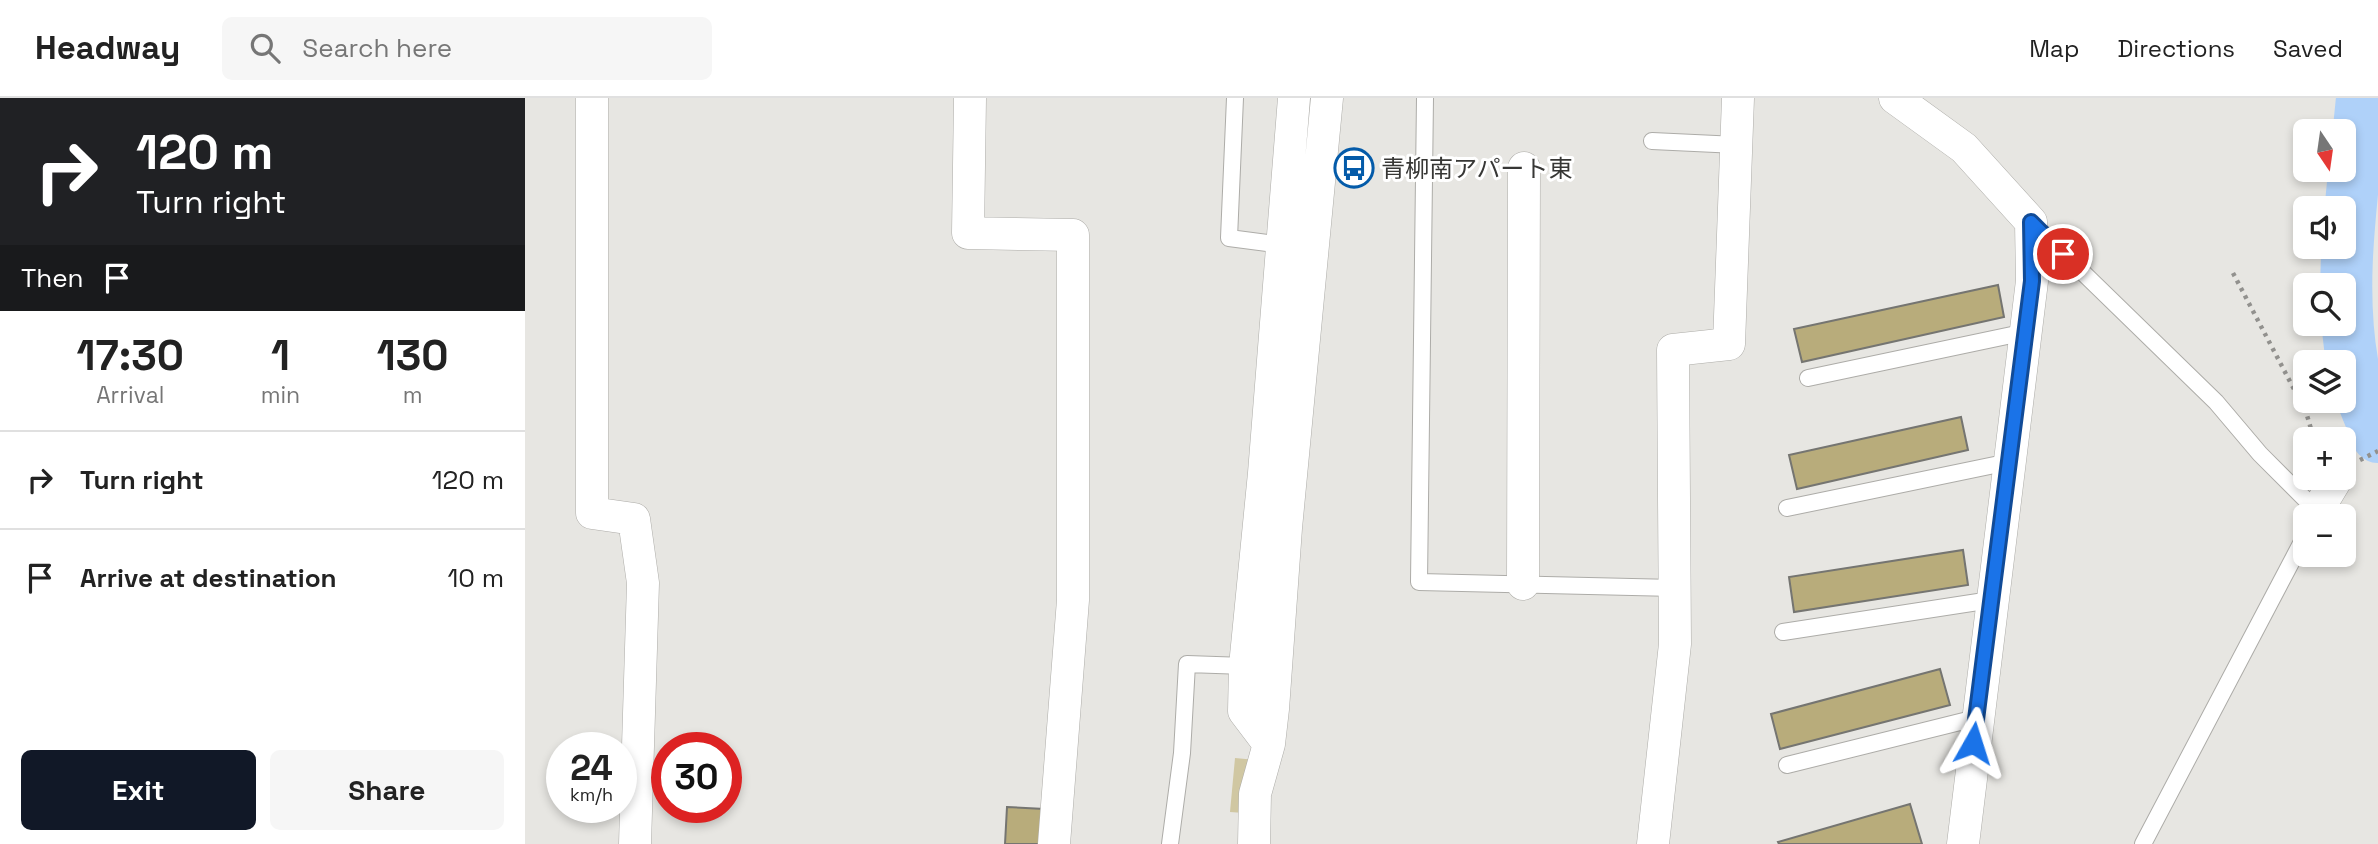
<!DOCTYPE html>
<html lang="en">
<head>
<meta charset="utf-8">
<style>
  body { margin:0; font-family:"Space Grotesk","Noto Sans JP",sans-serif; background:#f6f6f6; color:#222; height:100vh; display:flex; flex-direction:column; font-size:26px; white-space:nowrap }
  * { box-sizing:border-box; margin:0 }
  p { font-size:23px; color:#767676 }
  .icon { flex:none; width:38px; height:38px; fill:none; stroke:currentColor; stroke-width:2; stroke-linecap:round; stroke-linejoin:round }
  .map { position:relative; flex:1; overflow:hidden }
  .details { display:flex; flex-direction:column; background:#fff; width:525px }
  .details>* { flex:none }
  .hud { background:#202124; color:#fff; overflow:hidden }
  .needle { width:46px; rotate:167deg }
  .controls { position:absolute; left:1768px; top:21px; display:grid; gap:14px }
  .controls a { display:grid; place-items:center; width:63px; height:63px; border-radius:10px; background:#fff; box-shadow:0 4px 10px #0003; font-size:35px }
  .speed { position:absolute; left:21px; top:634px; display:flex; gap:14px; font-size:35px; font-weight:700; text-align:center }
  .speed>* { display:grid; place-content:center; width:91px; height:91px; border-radius:50%; background:#fff; box-shadow:0 4px 10px #0003; line-height:1 }
  .speed small { font-size:18px; font-weight:400 }
  .speed .limit { border:10px solid #d22; background:#fff; color:#111 }
  .pin { position:absolute; display:grid; place-items:center; width:60px; height:60px; color:#fff; margin:-30px; border:4px solid #fff; border-radius:50%; box-shadow:0 2px 7px #0007 }
  .me { position:absolute; width:77px; margin:-38px; rotate:6deg; stroke-linejoin:round; filter:drop-shadow(0 0 5px #0008) }
  .turn { display:flex; align-items:center; gap:24px; height:147px; padding:0 21px; font-size:32px }
  .turn .icon { width:91px; height:91px; stroke-width:2.5 }
  .turn b { display:block; font-size:49px; line-height:60px }
  .then { display:flex; align-items:center; height:66px; padding:0 21px; background:#0003; gap:14px; font-size:26px }
  .eta { display:flex; justify-content:space-evenly; align-items:center; height:119px; text-align:center }
  .eta b { font-size:42px; font-weight:800; line-height:49px }
  .action { display:flex; gap:14px; margin-top:auto; padding:14px 21px }
  .action a { flex:1; height:80px; border-radius:10px; background:#111827; color:#fff; font-size:28px; font-weight:800; line-height:80px; text-align:center }
  .action a+a { background:#f6f6f6; color:#222 }
  ul { padding:0; list-style:none }
  li { display:flex; align-items:center; gap:21px; height:98px; padding:0 21px; border-top:2px solid #e0e0e0 }
  li div { flex:1 }
  li b { display:block; font-size:26px }
  li em { font-style:normal }
  header { display:flex; align-items:center; gap:42px; box-sizing:border-box; height:98px; padding:0 35px; background:#fff; border-bottom:2px solid #e0e0e0 }
  header strong { font-size:33px }
  nav { display:flex; gap:38px; margin-inline-start:auto; font-size:24px }
  .search { width:490px; height:63px; background:#f6f6f6; display:flex; align-items:center; gap:18px; box-sizing:border-box; padding:0 24px; border-radius:10px; color:#767676; font-size:26px }
  main { display:flex; flex:1; min-height:0 }
  .map>svg:first-child { display:block }
  .green { fill:#d0c7a2 }
  .lines { fill:none; stroke-linecap:round; stroke-linejoin:round }
  .river { stroke:#afd1f9; stroke-width:52 }
  .building { fill:#b8ac7b; stroke:#757571; stroke-width:2 }
  .service-casing { stroke:#adaca8; stroke-width:18 }
  .minor-casing { stroke:#adaca8; stroke-width:33 }
  .path { stroke:#92918e; stroke-width:4.5; stroke-dasharray:3.5 5; stroke-linecap:butt }
  .service { stroke:#fff; stroke-width:16 }
  .minor { stroke:#fff; stroke-width:32 }
  .route-casing { stroke:#114b97; stroke-width:18 }
  .route { stroke:#1a73e8; stroke-width:12 }
  .labels { text-anchor:middle; dominant-baseline:central; stroke-width:6; stroke-linejoin:round; paint-order:stroke }
  .poi-label { font-size:24px; fill:#373735; stroke:#fff; text-anchor:start }
</style>
</head>
<body>
<header>
<strong>Headway</strong>
<div class="search"><svg class="icon" aria-label="search" viewBox="0 0 24 24"><circle cx="10" cy="10" r="6"/><path d="M15 15l6 6"/></svg>Search here</div>
<nav><a>Map</a><a>Directions</a><a>Saved</a></nav>
</header>
<main>
<section class="details">
<div class="hud">
<div class="turn"><svg class="icon" aria-label="right" viewBox="0 0 24 24"><path d="M7 20v-9h11M14 6l5 5-5 5"/></svg><div><b>120 m</b>Turn right</div></div>
<div class="then">Then<svg class="icon" aria-label="arrive" viewBox="0 0 24 24"><path d="M6 21V4h12l-3 4 3 4H6"/></svg></div>
</div>
<div class="eta">
<div><b>17:30</b><p>Arrival</p></div>
<div><b>1</b><p>min</p></div>
<div><b>130</b><p>m</p></div>
</div>
<ul>
<li><svg class="icon" aria-label="right" viewBox="0 0 24 24"><path d="M7 20v-9h11M14 6l5 5-5 5"/></svg><div><b>Turn right</b></div><em>120 m</em></li>
<li><svg class="icon" aria-label="arrive" viewBox="0 0 24 24"><path d="M6 21V4h12l-3 4 3 4H6"/></svg><div><b>Arrive at destination</b></div><em>10 m</em></li>
</ul>
<div class="action"><a>Exit</a><a>Share</a></div>
</section>
<div class="map">
<svg width="1853" height="746" viewBox="0 0 1853 746">
  <rect width="100%" height="100%" fill="#e7e6e2"/>
  <!-- green -->
  <path class="green" d="M710,660L731,662L719,715L705,714Z"/>
  <g class="lines">
    <!-- river -->
    <path class="river" d="M1837,0C1829,88 1811,186 1829,274C1834,296 1845,318 1853,339"/>
  </g>
  <!-- building -->
  <path class="building" d="M1473,187L1479,219L1277,264L1269,231Z
    M1436,319L1443,352L1272,391L1264,357Z
    M1438,452L1443,487L1269,514L1264,479Z
    M1415,571L1425,607L1255,651L1246,616Z
    M1385,706L1397,746H1254L1253,744Z
    M482,709L519,711L517,746H480Z"/>
  <g class="lines">
    <!-- service casing -->
    <g class="service-casing">
      <path id="service" d="M710,0L704,140L757,147
        M900,0L894,484L1150,490
        M1127,43L1212,47
        M1508,126L1691,304L1735,356L1792,413L1791,416
        M1283,280L1501,234
        M1262,410L1484,364
        M1258,534L1466,502
        M1262,667L1451,620
        M645,746L657,655L662,566L720,568
        M1618,746L1780,438"/>
    </g>
    <!-- minor casing -->
    <g class="minor-casing">
      <path id="minor" d="M67,0V415L109,421L118,485L110,746
        M445,0L443,135L548,137V502L529,746
        M1370,0L1439,50L1506,124L1507,183L1438,746
        M1792,413L1812,380
        M998,486L999,70
        M744,646L719,613L720,568L739,375L769,0
        M729,746L730,696L744,646L748,611L761,430L802,0
        M1128,746L1150,546L1148,252L1204,246L1213,0"/>
    </g>
    <!-- path -->
    <path class="path" d="M1708,175L1781,314L1789,341
      M1835,362L1853,353"/>
    <!-- service -->
    <use href="#service" class="service"/>
    <!-- minor -->
    <use href="#minor" class="minor"/>
  </g>
  <g class="lines">
    <!-- route casing -->
    <g class="route-casing">
      <path id="route" d="M1448,645L1507,183L1506,124L1538,156"/>
    </g>
    <!-- route -->
    <use href="#route" class="route"/>
  </g>
  <!-- icons -->
  <defs>
    <g id="bus-ring" transform="scale(2.0125)"><circle r="9.5" fill="#fff" stroke="#045ba9" stroke-width="1.5"/><path d="M-5-6H5V4H4V6H2V4H-2V6H-4V4H-5ZM-3.5-4V0h7V-4ZM-3.5 1.2v1.5H-2V1.2ZM2 1.2v1.5H3.5V1.2Z" fill="#045ba9"/></g>
  </defs>
  <g fill-rule="evenodd">
    <use href="#bus-ring" x="829" y="70"/>
  </g>
  <g class="labels">
    <!-- poi labels -->
    <g class="poi-label">
      <text x="856" y="70">青柳南アパート東</text>
    </g>
  </g>
</svg>
<div class="controls">
<a><svg class="needle" viewBox="-14 -14 28 28"><path d="M0-13l5 13h-10z" fill="#e53935"/><path d="M0 13l5-13h-10z" fill="#767676"/></svg></a>
<a><svg class="icon" aria-label="sound" viewBox="0 0 24 24"><path d="M4 9h4l5-4v14l-5-4H4zM17 9q2 3 0 6"/></svg></a>
<a><svg class="icon" aria-label="search" viewBox="0 0 24 24"><circle cx="10" cy="10" r="6"/><path d="M15 15l6 6"/></svg></a>
<a><svg class="icon" aria-label="layers" viewBox="0 0 24 24"><path d="M12 4l9 5-9 5-9-5zM3 14l9 5 9-5"/></svg></a>
<a>+</a>
<a>−</a>
</div>
<div class="speed"><div>24<small>km/h</small></div><div class="limit">30</div></div>
<div class="pin" style="left:1538px;top:156px;background:#d93025"><svg class="icon" aria-label="arrive" viewBox="0 0 24 24"><path d="M6 21V4h12l-3 4 3 4H6"/></svg></div>
<svg class="me" style="left:1448px;top:645px" viewBox="-20 -20 40 40"><path d="M0-17L14 15 0 8-14 15z" fill="#1a73e8" stroke="#fff" stroke-width="4"/></svg>
</div>
</main>
</body>
</html>
